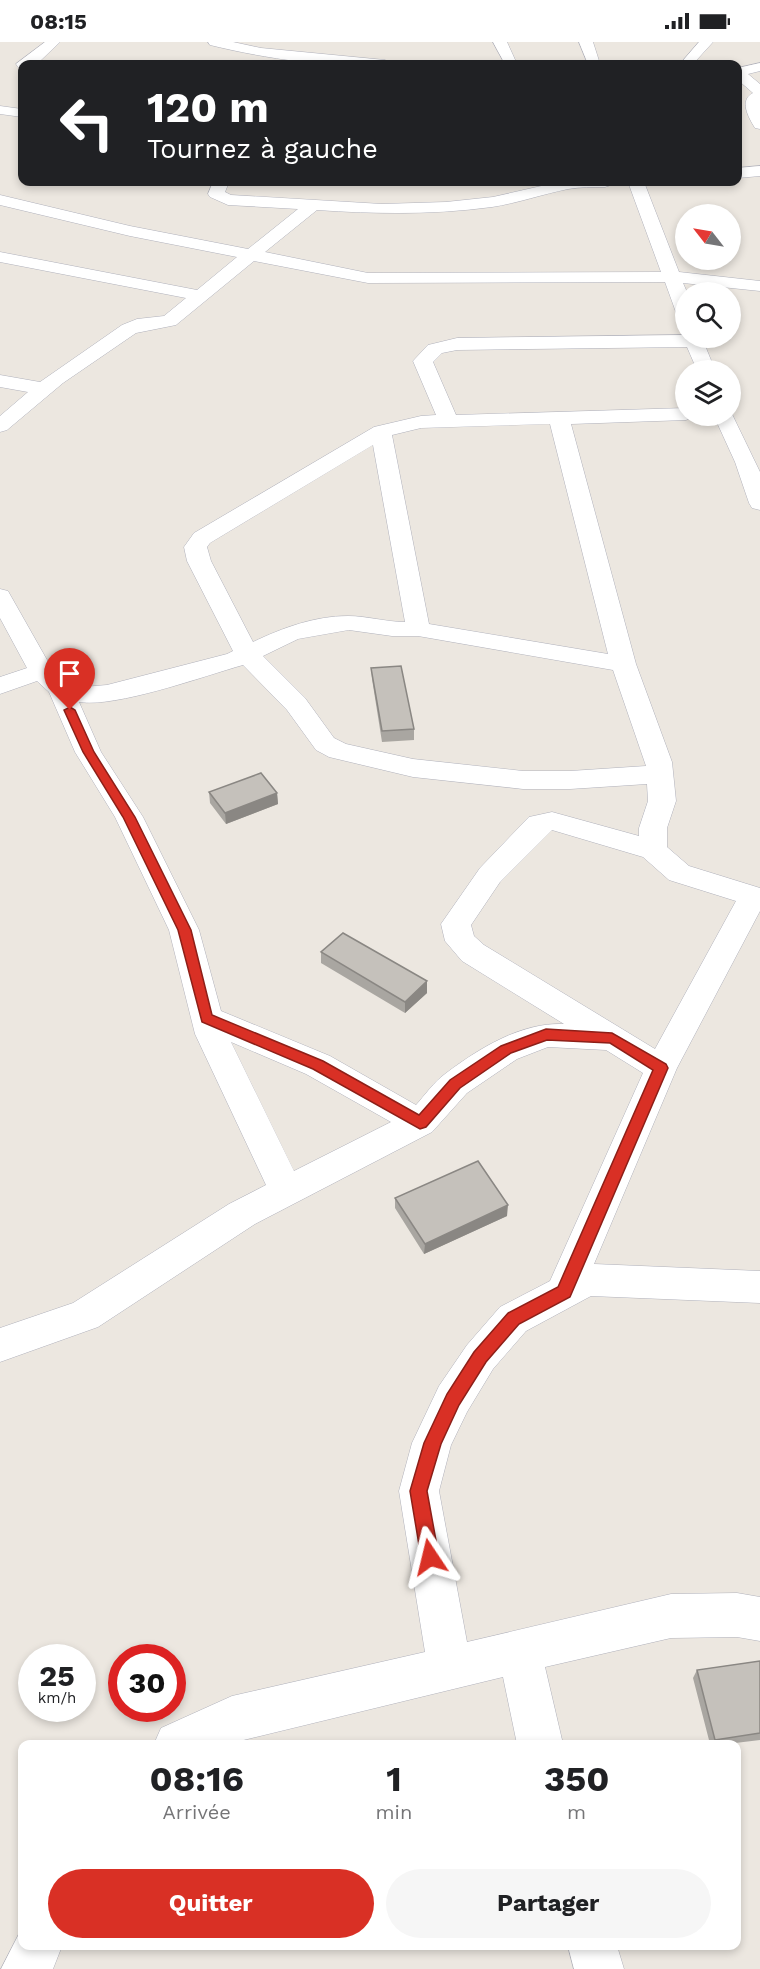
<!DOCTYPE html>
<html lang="fr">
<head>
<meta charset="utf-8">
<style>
  body { margin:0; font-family:"Work Sans",sans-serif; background:#f6f6f6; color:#202124; height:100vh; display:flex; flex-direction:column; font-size:22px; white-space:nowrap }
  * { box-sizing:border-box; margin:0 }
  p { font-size:20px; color:#757577 }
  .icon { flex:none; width:33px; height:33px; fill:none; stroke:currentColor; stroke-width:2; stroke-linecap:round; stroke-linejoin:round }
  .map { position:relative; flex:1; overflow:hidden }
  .drawer { position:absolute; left:18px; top:1698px; width:723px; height:210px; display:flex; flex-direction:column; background:#fff; border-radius:12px; box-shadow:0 3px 9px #0003 }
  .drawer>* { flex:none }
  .top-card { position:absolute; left:18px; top:18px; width:724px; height:126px; border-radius:12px; box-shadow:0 3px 9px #0003; background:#202124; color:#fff; overflow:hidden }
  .needle { width:39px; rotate:301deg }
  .tools { position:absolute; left:675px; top:162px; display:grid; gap:12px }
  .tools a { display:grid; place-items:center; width:66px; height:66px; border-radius:50%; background:#fff; box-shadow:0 3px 9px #0003; font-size:30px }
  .speed { position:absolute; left:18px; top:1602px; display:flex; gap:12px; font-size:30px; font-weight:700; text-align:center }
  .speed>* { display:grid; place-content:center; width:78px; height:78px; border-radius:50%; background:#fff; box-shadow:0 3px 9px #0003; line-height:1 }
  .speed small { font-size:15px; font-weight:400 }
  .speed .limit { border:9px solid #d22; background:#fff; color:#111 }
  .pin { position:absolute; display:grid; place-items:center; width:51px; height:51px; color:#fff; margin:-62px -26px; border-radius:50% 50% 50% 0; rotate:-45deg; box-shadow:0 0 6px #0007 }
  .pin .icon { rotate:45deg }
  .me { position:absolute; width:66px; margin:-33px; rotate:350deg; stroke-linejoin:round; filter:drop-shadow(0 0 4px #0008) }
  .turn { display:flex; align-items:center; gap:21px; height:126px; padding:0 30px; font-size:27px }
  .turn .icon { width:78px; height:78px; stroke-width:2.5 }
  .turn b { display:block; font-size:42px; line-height:51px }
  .eta { display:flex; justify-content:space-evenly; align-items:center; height:102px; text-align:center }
  .eta b { font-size:36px; font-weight:700; line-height:42px }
  .primary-button { display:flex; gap:12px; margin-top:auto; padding:12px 30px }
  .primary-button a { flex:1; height:69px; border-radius:36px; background:#d93025; color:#fff; font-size:24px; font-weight:700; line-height:69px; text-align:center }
  .primary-button a+a { background:#f6f6f6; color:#202124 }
  .status { display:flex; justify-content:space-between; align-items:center; height:42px; padding:0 30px; background:#fff; direction:ltr }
  .status svg { height:16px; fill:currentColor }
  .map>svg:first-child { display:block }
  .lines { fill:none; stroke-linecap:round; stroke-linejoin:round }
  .street-casing { stroke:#b0b1bb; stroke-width:1 }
  .street { fill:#fff; fill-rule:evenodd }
  .wall { fill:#a9a6a1 }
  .shaded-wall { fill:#8a8783 }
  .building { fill:#c5c1bb; stroke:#8a8783; stroke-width:1.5 }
  .route { fill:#d93025; stroke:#8d1f18; stroke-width:1.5 }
</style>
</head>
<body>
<div class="status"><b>08:15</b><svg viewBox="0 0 49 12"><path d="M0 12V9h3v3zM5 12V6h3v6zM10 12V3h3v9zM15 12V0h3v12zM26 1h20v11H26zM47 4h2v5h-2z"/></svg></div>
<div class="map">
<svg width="760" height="1927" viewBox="0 0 760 1927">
  <rect width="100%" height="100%" fill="#ece7e0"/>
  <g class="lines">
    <!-- street casing -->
    <g class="street-casing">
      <path id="street" d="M45,0H60L38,21L22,22V26L18,25L16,22Z
        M208,0H233L261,6L385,18L392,22C340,28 262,16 210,3Z
        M493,0H507L517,22H505Z
        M579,0H593L600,22H588Z
        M699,0H713L693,22H680Z
        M760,21V29L748,32L760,42V87L755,86C748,75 739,58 753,51L738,38V26Z
        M0,64L22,67V75L0,72Z
        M760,124V134L738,136V126Z
        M213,140H229L225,150L231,153L382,162L446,160L493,155L559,140H613L611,143L605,145C593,145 580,145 568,147C543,152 518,161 492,165C433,173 375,172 317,168L265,210L368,231L661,230L628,140H644L679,230L760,239V249L683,241L687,250L686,278L679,277L677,273L665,240L368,241L254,219L176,283L136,291L63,341L7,388L0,390V374L28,350L0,345V333L40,340L122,283L137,277L164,274L186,256L0,220V210L197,248L237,215L130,194L0,163V153L130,184L248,207L298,167L228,163L210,155L208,152Z
        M686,293V296H702L715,328H697L687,305L457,308L442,311L433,320L456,373L686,366V374H695L686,378L571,382L636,622L672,720L676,759L667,786V805L689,824L760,846V869L677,1026L594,1222L760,1229V1261L591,1254L526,1289L493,1327L467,1370L451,1403L439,1449L467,1600L671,1552L737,1551L760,1555V1599L737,1595L671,1596L545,1625L563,1702H517L503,1635L227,1702H154L161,1686L232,1654L425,1610L399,1449L412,1401L439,1344L467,1303L500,1265L550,1239L643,1031L606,1008L548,1005L517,1017L467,1051L432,1090L255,1182L98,1285L0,1320V1286L73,1261L229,1162L266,1143L195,992L169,888L115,775L75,710L49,650L37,639L0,652V635L27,626L0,576V547L8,549L51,625L69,642L83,645L107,643L227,612L233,609L187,519L184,505L194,491L374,385L421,374L436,373L413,319L428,303L457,296ZM550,382L608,612L429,582L392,393L421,386ZM373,403L405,580C386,580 367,574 348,574C315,574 282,586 253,600L211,519L207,505L210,501ZM349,588L392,594H418L613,628L646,724L570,729H523L413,717L346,702L334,696L305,656L263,614L298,597ZM243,623L287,668L316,708L329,715L413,735L523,747H570L647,742L648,759L639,786V794L552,770L529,775L480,826L441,882L445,899L462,919L564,982C521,980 478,1007 445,1032C434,1040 425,1053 416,1063L330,1014L221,969L199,888L143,775L101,710L79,660C116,666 204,634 243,623ZM552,788L643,815L669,838L736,859L655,1007L484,903L474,894L471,883L500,840ZM231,1000L306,1032L391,1080L294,1129Z
        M731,370L760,430V468L752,466L749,461L735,420L714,374H730Z
        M22,1886V1904H62L53,1927H1Z
        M568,1904H617L624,1927H574Z"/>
    </g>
    <!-- street -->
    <use href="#street" class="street"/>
  </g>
  <!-- wall -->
  <path class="wall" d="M371,626L414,687V698L382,700L372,637Z
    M209,750L277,751L278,762L226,782L210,761Z
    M321,910L427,951L405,971L321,921Z
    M395,1156L507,1174L424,1212L395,1166Z
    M760,1619V1698L727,1702H710L693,1636L697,1628Z"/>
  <!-- shaded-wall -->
  <path class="shaded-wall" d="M277,751L278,762L226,782L225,771Z
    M427,939V951L405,971V960Z
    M508,1163L507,1174L424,1212L425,1202Z"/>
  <!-- building -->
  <path class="building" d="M401,624L414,687L382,689L371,626Z
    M261,731L277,751L225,771L209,750Z
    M343,891L427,939L405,960L321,910Z
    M478,1119L508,1163L425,1202L395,1156Z
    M760,1619V1691L715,1698L697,1628Z"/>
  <!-- route -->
  <path class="route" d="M70,665L75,668L94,710L135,775L191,888L212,973L323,1019L419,1073L450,1038L501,1004L546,987L612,991L666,1022L668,1026L570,1255L519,1282L486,1320L459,1363L441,1402L427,1449L439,1515L437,1522L430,1524L424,1522L421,1515L410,1449L424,1401L447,1352L474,1310L508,1271L558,1245L653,1028L610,1001L547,998L511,1011L460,1046L426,1085L420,1087L313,1027L202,980L178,888L123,775L83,710L64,668Z"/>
</svg>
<div class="tools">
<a><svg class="needle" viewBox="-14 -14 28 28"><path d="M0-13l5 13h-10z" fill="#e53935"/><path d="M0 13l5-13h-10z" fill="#757577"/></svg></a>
<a><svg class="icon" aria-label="search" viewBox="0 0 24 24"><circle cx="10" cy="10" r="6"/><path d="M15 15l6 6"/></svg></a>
<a><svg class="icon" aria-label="layers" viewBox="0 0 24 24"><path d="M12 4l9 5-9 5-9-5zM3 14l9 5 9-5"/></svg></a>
</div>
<div class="speed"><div>25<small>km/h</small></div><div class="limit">30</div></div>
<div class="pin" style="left:70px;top:668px;background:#d93025"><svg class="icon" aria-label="arrive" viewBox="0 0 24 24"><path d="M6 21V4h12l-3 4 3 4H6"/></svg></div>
<svg class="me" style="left:430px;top:1515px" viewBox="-20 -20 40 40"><path d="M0-17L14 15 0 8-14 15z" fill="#d93025" stroke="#fff" stroke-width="4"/></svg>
<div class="top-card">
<div class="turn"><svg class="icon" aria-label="left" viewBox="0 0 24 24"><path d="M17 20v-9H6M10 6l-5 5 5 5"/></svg><div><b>120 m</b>Tournez à gauche</div></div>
</div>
<section class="drawer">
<div class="eta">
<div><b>08:16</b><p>Arrivée</p></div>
<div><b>1</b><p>min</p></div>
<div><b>350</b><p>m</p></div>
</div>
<div class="primary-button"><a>Quitter</a><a>Partager</a></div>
</section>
</div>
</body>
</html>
